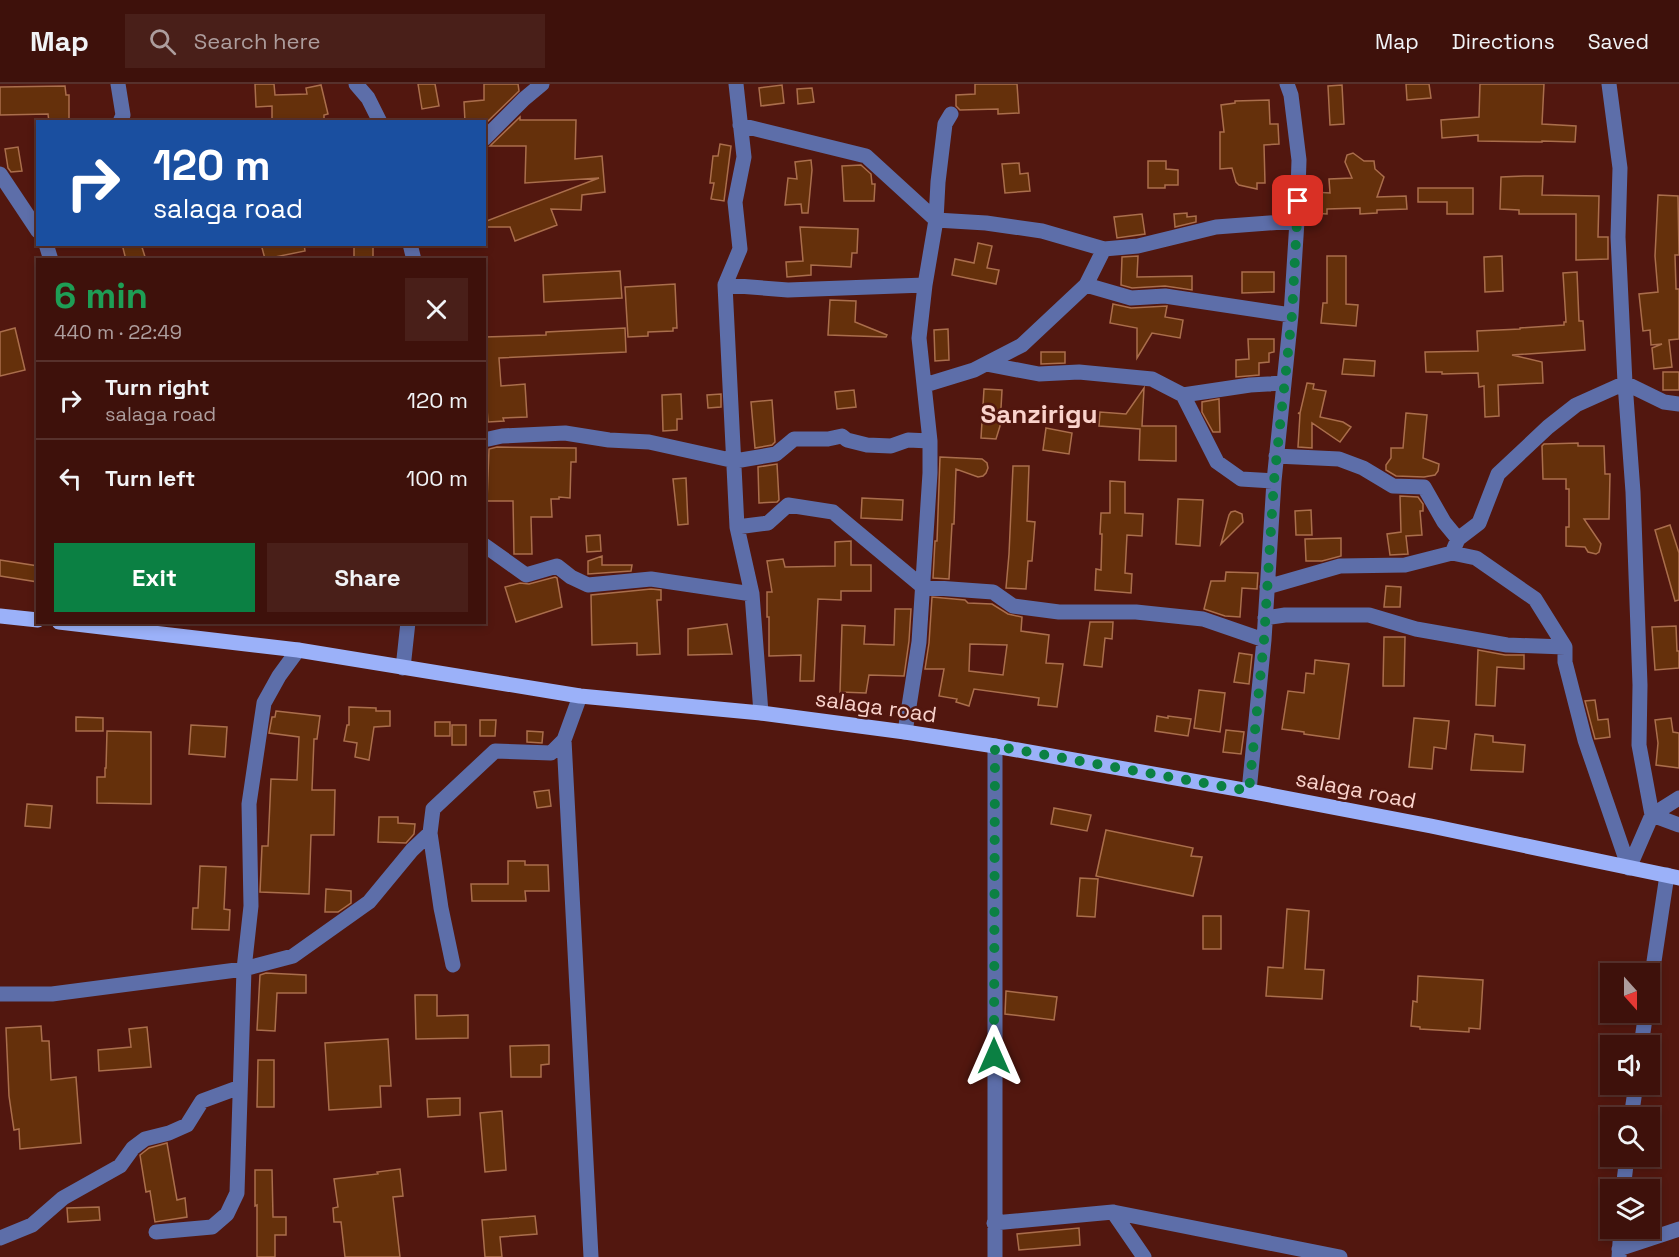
<!DOCTYPE html>
<html lang="en">
<head>
<meta charset="utf-8">
<style>
  body { margin:0; font-family:"Space Grotesk",sans-serif; background:#491f19; color:#f1f3f6; height:100vh; display:flex; flex-direction:column; font-size:22px; white-space:nowrap }
  * { box-sizing:border-box; margin:0 }
  p { font-size:20px; color:#ad9d9d }
  .icon { flex:none; width:33px; height:33px; fill:none; stroke:currentColor; stroke-width:2; stroke-linecap:round; stroke-linejoin:round }
  .map { position:relative; flex:1; overflow:hidden }
  .panel { position:absolute; left:36px; top:174px; width:450px; height:366px; display:flex; flex-direction:column; background:#3e110b; border-radius:0px; box-shadow:0 3px 9px #0003,0 0 0 2px #57312c }
  .panel>* { flex:none }
  .top-card { position:absolute; left:36px; top:36px; width:450px; height:126px; border-radius:0px; box-shadow:0 3px 9px #0003,0 0 0 2px #57312c; background:#1a4fa0; color:#fff; overflow:hidden }
  .needle { width:39px; rotate:159deg }
  .buttons { position:absolute; left:1600px; top:879px; display:grid; gap:12px }
  .buttons a { display:grid; place-items:center; width:60px; height:60px; border-radius:0px; background:#3e110b; box-shadow:0 3px 9px #0003,0 0 0 2px #57312c; font-size:30px }
  .pin { position:absolute; display:grid; place-items:center; width:51px; height:51px; color:#fff; margin:-26px; border-radius:12px; box-shadow:0 3px 9px #0006 }
  .me { position:absolute; width:66px; margin:-33px; rotate:0deg; stroke-linejoin:round; filter:drop-shadow(0 0 4px #0008) }
  .turn { display:flex; align-items:center; gap:21px; height:126px; padding:0 18px; font-size:27px }
  .turn .icon { width:78px; height:78px; stroke-width:2.5 }
  .turn b { display:block; font-size:42px; line-height:51px }
  .round { display:grid; place-items:center; flex:none; width:63px; height:63px; border-radius:0px; background:#491f19 }
  .overview { display:flex; align-items:center; justify-content:space-between; height:102px; padding:0 18px }
  h1 { font-size:36px; font-weight:700; line-height:45px; color:#1e9e55 }
  .cta { display:flex; gap:12px; margin-top:auto; padding:12px 18px }
  .cta a { flex:1; height:69px; border-radius:0px; background:#0b8043; color:#fff; font-size:24px; font-weight:700; line-height:69px; text-align:center }
  .cta a+a { background:#491f19; color:#f1f3f6 }
  ul { padding:0; list-style:none }
  li { display:flex; align-items:center; gap:18px; height:78px; padding:0 18px; border-top:2px solid #57312c }
  li div { flex:1 }
  li b { display:block; font-size:22px }
  li em { font-style:normal }
  header { display:flex; align-items:center; gap:36px; box-sizing:border-box; height:84px; padding:0 30px; background:#3e110b; border-bottom:2px solid #57312c }
  header strong { font-size:28px }
  nav { display:flex; gap:33px; margin-inline-start:auto; font-size:21px }
  .search { width:420px; height:54px; background:#491f19; display:flex; align-items:center; gap:15px; box-sizing:border-box; padding:0 21px; border-radius:0px; color:#ad9d9d; font-size:22px }
  .map>svg:first-child { display:block }
  .building { fill:#65300b; stroke:#aa6e4c; stroke-width:1.5; fill-rule:evenodd }
  .lines { fill:none; stroke-linecap:round; stroke-linejoin:round }
  .minor { stroke:#5d6ea9; stroke-width:15 }
  .major { stroke:#9bb1f9; stroke-width:15 }
  .route { stroke:#0b8043; stroke-width:10; stroke-dasharray:0 18 }
  .labels { text-anchor:middle; dominant-baseline:central; stroke-width:5; stroke-linejoin:round; paint-order:stroke }
  .street-label { font-size:22px; fill:#fad3cc; stroke:#52170f }
  .quarter-label { font-size:26px; font-weight:bold; fill:#fad3cc; stroke:#52170f }
</style>
</head>
<body>
<header>
<strong>Map</strong>
<div class="search"><svg class="icon" aria-label="search" viewBox="0 0 24 24"><circle cx="10" cy="10" r="6"/><path d="M15 15l6 6"/></svg>Search here</div>
<nav><a>Map</a><a>Directions</a><a>Saved</a></nav>
</header>
<div class="map">
<svg width="1679" height="1173" viewBox="0 0 1679 1173">
  <rect width="100%" height="100%" fill="#52170f"/>
  <!-- building -->
  <path class="building" d="M255,0H274L275,11L307,10L306,4L321,1L328,30L324,31V38H272V22L256,23Z
    M418,0H435L439,22L422,25Z
    M484,0H518L519,7L484,41V38H465L464,18L484,16Z
    M975,0H1017L1019,29L998,30V25L960,26L956,22V11L975,10Z
    M1406,0H1429L1431,14L1407,16Z
    M1480,0H1544L1542,40L1576,42L1575,58L1542,57V58L1478,57V51L1442,54L1441,36L1479,33Z
    M782,1L784,19L761,22L759,4Z
    M1342,1L1344,40L1330,41L1328,2Z
    M65,2L66,11H69V38H49L48,30L0,31V3Z
    M812,4L814,18L798,20L797,5Z
    M1269,16L1270,40H1278L1279,60L1264,61L1265,99H1257V105L1239,101L1236,98L1232,84L1220,85V48H1224L1221,21L1235,19V17Z
    M520,33V36H576L575,75L602,72L605,108L582,111L581,126L551,125L557,141L515,157L510,143H484V138L599,94L525,99L526,62H490Z
    M720,60L731,62L724,117L711,115L714,99H710L713,72H718Z
    M18,63L22,87L11,88L8,84L5,65Z
    M1353,69L1364,77H1374L1375,85L1384,93L1377,113L1406,112L1407,125L1377,126V129L1360,130V124L1327,125V130L1312,129L1313,108L1330,109L1329,95L1352,94L1345,78L1347,71Z
    M811,76L812,86L808,129H802L801,120L785,121L788,94L797,95L795,78Z
    M1148,77H1166V85L1178,86V101H1165V104H1148Z
    M1019,79L1020,90L1028,89L1030,107L1005,109L1002,80Z
    M861,81L871,90L872,100H875L874,117H844L842,82Z
    M1524,92H1543L1542,111L1599,112L1598,153H1608V175L1576,176V130H1519V126L1500,125L1501,93Z
    M1418,104H1473V130H1447V118H1418Z
    M1658,111L1678,112L1679,171H1675L1676,205H1679V255L1669,256L1672,283L1654,285L1652,264L1662,260L1651,261L1650,246L1643,247L1639,210L1658,208L1655,172Z
    M1187,129V133L1196,132V138L1175,143L1174,130Z
    M1142,130L1145,150L1117,154L1114,133Z
    M800,143L858,145L857,169H852L851,183L811,181V191L787,193L786,178L803,177Z
    M978,159L992,162L987,184L999,186L996,200L952,191L955,175L974,179Z
    M122,160H141L146,176H126Z
    M261,160H304L305,167L265,175Z
    M373,161V176H354V162Z
    M1138,172L1137,193L1192,192V206L1165,202L1132,204L1121,201L1122,173Z
    M1327,172H1346V220L1358,221L1356,242L1321,239L1323,219H1327Z
    M1502,172L1503,207L1485,208L1484,173Z
    M620,187L622,214L544,218L543,191Z
    M1242,188H1274V208L1242,209Z
    M1577,188L1579,237H1583L1585,266L1512,271L1542,278L1543,299L1498,301L1499,332L1485,333L1484,302L1479,303L1478,289L1442,290V288H1426L1425,268L1478,267L1477,247L1520,245V244L1564,241V238H1566L1563,189Z
    M675,200L677,244H673V247L648,248V252L628,253L625,203Z
    M830,216L856,217L855,238L887,251L886,253L828,251Z
    M1113,220L1131,224L1167,222L1165,233L1183,236L1180,254L1152,249L1137,274V244L1110,239Z
    M15,244L25,286L0,292V248Z
    M625,244L626,268L499,274L501,302L525,300L527,333L503,334L504,337L488,338L484,285V253L546,251V248Z
    M948,245L949,276L935,277L934,246Z
    M1248,255H1274V268L1269,269V278L1259,279V291L1236,293V276L1249,275Z
    M1041,268H1065V279L1041,280Z
    M1344,275L1375,277L1374,292L1342,290Z
    M1663,288H1679V306H1663Z
    M1307,299L1314,300L1313,305L1326,307L1320,333L1343,338L1351,343L1340,358L1312,339V364L1298,363L1300,330L1298,329H1300Z
    M1144,304L1142,342H1176V377L1139,376L1140,345L1099,342L1100,328L1126,330Z
    M984,305L1002,306L1000,342L996,355L981,354Z
    M854,306L856,323L837,325L835,308Z
    M681,310L682,335H677V346L663,347L662,311Z
    M721,310V323L708,324L707,311Z
    M1219,315L1220,348H1213L1202,328V318Z
    M772,316L775,358L772,361L755,364L751,318Z
    M1406,329L1427,331L1423,374L1439,380L1438,387L1435,391L1424,393L1396,392L1386,386V381L1391,374V364H1403Z
    M1046,344L1072,349L1069,370L1043,366Z
    M1578,359V362H1604L1605,390H1610L1609,435H1584L1601,460L1599,468L1596,470L1588,468L1585,463L1566,462V443H1569V405H1566V395H1543L1542,362L1544,360Z
    M497,363L576,364V378H571L570,414L559,413V415H551L552,433H531L532,470H514L513,417H487L489,365Z
    M940,373L982,375L987,379L988,384L986,389L983,392L978,393L956,385L954,440H952L949,495L933,494L935,457H937Z
    M777,380L779,416L777,418L759,419L758,383Z
    M1013,382H1029L1027,437L1035,438L1032,477H1028L1026,505L1006,504L1009,470Z
    M686,394L688,440L678,441L673,395Z
    M1110,397L1125,398V429L1143,430L1142,452L1127,451L1125,489L1132,490L1131,509L1095,506L1096,485L1101,486L1102,450H1100L1101,429H1110Z
    M1400,412L1418,413L1423,420V427H1420L1422,451L1406,452L1408,470L1390,471L1387,450L1401,448Z
    M862,414L903,416L902,436L861,434Z
    M1178,415L1203,416L1200,462L1176,460Z
    M1311,426L1312,451H1296L1295,427Z
    M1235,427L1242,430L1243,438L1221,460L1229,431L1231,428Z
    M1670,441L1679,469V516L1675,517L1655,446Z
    M600,451L601,467L587,468L586,452Z
    M1341,454V472L1322,477H1306L1305,455Z
    M851,457V481H871V507H841V516L818,515L814,597H800L801,571L769,572V533H767V508H772L767,477L783,475L785,483L835,482V458Z
    M602,472V481H632L631,487L588,490V477Z
    M0,476L38,482V498L0,492Z
    M1226,488L1258,489L1257,505L1242,504L1240,533L1225,532L1204,525L1211,497H1225Z
    M555,493L557,494L562,523L516,538L505,503L520,499L529,500Z
    M1386,502L1401,503L1400,523H1384Z
    M651,505L661,506V516H657L660,570L637,571V559L592,561L591,511Z
    M932,513L965,516L968,519L992,520L1008,530L1022,533L1021,547L1049,551L1046,579L1063,580L1057,623L1038,621L1039,614L974,605L969,622L956,618L957,615L939,612L944,585H925L929,559ZM970,560L1007,561L1003,591L969,587Z
    M895,525H911L909,557L904,592L869,591L866,609L840,608L842,541L865,542L864,560L894,561Z
    M1090,538H1113L1112,555L1105,554L1102,583L1084,581Z
    M727,540L732,570L688,571V545Z
    M1676,542L1677,567H1679V584L1655,586L1652,543Z
    M1384,553H1405L1404,602H1383Z
    M1478,566L1505,571H1524V585L1497,583L1495,622L1476,621Z
    M1239,569L1252,571L1249,600L1234,598Z
    M1315,576L1349,580L1339,655L1304,650V648L1282,645L1288,607L1304,609L1306,589L1314,590Z
    M1199,606L1225,609L1220,648L1194,644Z
    M1595,616L1598,636L1608,635L1610,653L1595,655L1585,617Z
    M349,623L376,624V627H390V642L374,643L369,676L355,673L357,659L344,657L347,641H349Z
    M276,627L320,632L317,655H314L312,706H335L334,751H311L309,810L260,808L262,762H268L271,695L297,696L299,653L269,649L272,633H275Z
    M1157,632L1168,634V632L1191,635L1188,652L1155,647Z
    M76,633L103,634V647H76Z
    M1414,634L1449,637L1446,665L1434,663L1432,685L1409,683Z
    M1671,634L1673,648L1679,649V684L1656,681L1658,659L1655,636Z
    M480,636H496L495,652H480Z
    M435,638H450V652H435Z
    M191,641L227,643L225,673L189,670Z
    M452,641H466V661H452Z
    M1226,646L1244,648L1241,670L1223,668Z
    M107,647L151,648V720L97,719V693H105V684H106Z
    M527,647L543,648L542,659L527,658Z
    M1475,650L1493,652V658L1525,661L1523,688L1471,686Z
    M549,706L551,722L537,724L534,708Z
    M27,720L52,722L50,744L25,742Z
    M1054,724L1091,731L1087,747L1051,740Z
    M379,733H398V739L415,740L414,750L406,759L378,758Z
    M1106,746L1193,764L1191,772L1202,773L1193,812L1096,792Z
    M508,777H525V781H548L549,807H525L526,817H472L471,800H508Z
    M200,782L226,783L224,825L230,826L229,846L192,845L193,824H198Z
    M1080,794L1098,795L1095,833L1077,832Z
    M326,805L351,807V819L338,828H325Z
    M1287,825L1309,827L1305,885L1324,886L1322,915L1266,912L1268,883L1283,884Z
    M1203,832H1221V865H1203Z
    M266,889L306,891V909H277L275,947L257,946L260,891Z
    M1418,892L1483,896L1480,945L1469,944V948L1420,945V943L1411,942L1413,917L1417,918Z
    M1006,907L1057,913L1054,936L1005,930Z
    M415,911H437V932L468,931V954L416,955Z
    M41,942L42,957H49L51,996L76,993L81,1059L20,1065L19,1045L14,1046L9,1012L6,944Z
    M147,943L151,983L99,987L98,966L131,963L129,945Z
    M388,955L391,1002H380L381,1023L329,1026L325,959Z
    M549,961V980L541,981V993H511L510,962Z
    M258,976H274V1023H257Z
    M460,1014V1031L428,1033L427,1015Z
    M502,1027L506,1086L485,1088L480,1029Z
    M167,1059L177,1116L185,1114L187,1133L155,1138L150,1107L146,1108L140,1071L149,1064Z
    M400,1085L403,1112L393,1113L400,1173H345L341,1138H334L333,1124L338,1123L334,1095L378,1090L377,1088Z
    M255,1086H272L273,1133H286V1151H275V1173H257V1121L255,1122Z
    M99,1123L100,1136L68,1138L67,1124Z
    M535,1132L537,1150L500,1153L502,1173H485L482,1136Z
    M1079,1144L1080,1161L1019,1166L1017,1150Z"/>
  <g class="lines">
    <!-- minor -->
    <path class="minor" d="M118,0L123,31L120,38
      M356,0L368,14L380,38
      M736,0L744,73L735,118L740,165L725,201L737,443L752,510L761,629
      M1609,0L1620,84L1618,153L1625,299L1633,408L1640,601L1639,661L1652,731L1679,741
      M740,41L866,72L936,136L986,139L1042,147L1104,165L1138,162L1216,143L1297,137
      M484,55L524,15L542,0
      M0,90L38,147
      M46,160L51,176
      M410,160L414,176
      M725,201L788,206L925,201
      M1086,201L1131,214L1165,212L1291,231
      M986,280L1039,290L1079,288L1152,295L1183,311L1217,378L1241,395L1274,397
      M925,301L974,286L1022,261L1086,201L1104,165
      M1183,311L1250,301L1284,299
      M484,356L502,352L565,349L609,356L649,358L735,377L776,370L794,355H828L842,352L847,356L867,361L891,362L908,356L930,357
      M1276,372L1339,375L1363,384L1393,402L1424,403L1444,438L1458,455
      M737,443L768,439L788,421L833,428L923,503L993,508L1013,522L1059,528H1136L1203,535L1264,556
      M484,461L526,491L557,482L571,493L588,501L651,495L752,510
      M1452,469L1458,455L1479,439L1498,390L1548,343L1576,321L1625,299L1664,318L1679,320
      M1267,503L1340,482L1405,481L1452,469L1476,474L1535,515L1565,563V578L1585,656L1629,784
      M1265,534L1285,531H1369L1416,545L1507,561L1565,563
      M403,584L408,538
      M580,612L564,656L591,1173
      M905,648L919,558L930,389V357L919,254L925,201L936,136L938,98L945,40L951,30
      M1249,707L1264,556L1274,397L1291,231L1297,137L1299,76L1291,11L1287,0
      M430,749L441,824L453,881
      M1629,784L1652,731L1679,714
      M1650,904L1667,791
      M0,910H52L244,885L293,872L369,818L412,766L430,749L433,725L495,667L551,669L564,656
      M1641,962L1646,928
      M1631,1034L1636,1000
      M1623,1106L1627,1072
      M1113,1128L1144,1173
      M994,1139L1113,1128L1340,1173
      M156,1148L212,1143L227,1130L237,1109L244,885L251,822L249,720L264,619L279,592L298,566
      M0,1154L32,1141L63,1114L120,1082L133,1064L145,1055L169,1049L187,1041L202,1017L240,1003
      M1619,1165L1679,1145
      M995,1173V662
      M1619,1173L1621,1144"/>
    <!-- major -->
    <path class="major" d="M0,532L38,536
      M59,538L298,566L580,612L761,629L905,648L995,662L1249,707L1431,742L1679,794"/>
  </g>
  <g class="lines">
    <!-- route -->
    <path class="route" d="M994,972L995,662L1249,707L1264,556L1274,397L1292,231L1298,117"/>
  </g>
  <g class="labels">
    <!-- street labels -->
    <g class="street-label">
      <text transform="translate(876 622) rotate(8)">salaga road</text>
      <text transform="translate(1356 705) rotate(11)">salaga road</text>
    </g>
    <!-- quarter labels -->
    <g class="quarter-label">
      <text x="1039" y="330">Sanzirigu</text>
    </g>
  </g>
</svg>
<div class="buttons">
<a><svg class="needle" viewBox="-14 -14 28 28"><path d="M0-13l5 13h-10z" fill="#e53935"/><path d="M0 13l5-13h-10z" fill="#ad9d9d"/></svg></a>
<a><svg class="icon" aria-label="sound" viewBox="0 0 24 24"><path d="M4 9h4l5-4v14l-5-4H4zM17 9q2 3 0 6"/></svg></a>
<a><svg class="icon" aria-label="search" viewBox="0 0 24 24"><circle cx="10" cy="10" r="6"/><path d="M15 15l6 6"/></svg></a>
<a><svg class="icon" aria-label="layers" viewBox="0 0 24 24"><path d="M12 4l9 5-9 5-9-5zM3 14l9 5 9-5"/></svg></a>
</div>
<div class="pin" style="left:1298px;top:117px;background:#d93025"><svg class="icon" aria-label="arrive" viewBox="0 0 24 24"><path d="M6 21V4h12l-3 4 3 4H6"/></svg></div>
<svg class="me" style="left:994px;top:972px" viewBox="-20 -20 40 40"><path d="M0-17L14 15 0 8-14 15z" fill="#0b8043" stroke="#fff" stroke-width="4"/></svg>
<div class="top-card">
<div class="turn"><svg class="icon" aria-label="right" viewBox="0 0 24 24"><path d="M7 20v-9h11M14 6l5 5-5 5"/></svg><div><b>120 m</b>salaga road</div></div>
</div>
<section class="panel">
<div class="overview"><div><h1>6 min</h1><p>440 m · 22:49</p></div><a class="round"><svg class="icon" aria-label="close" viewBox="0 0 24 24"><path d="M6 6l12 12M18 6L6 18"/></svg></a></div>
<ul>
<li><svg class="icon" aria-label="right" viewBox="0 0 24 24"><path d="M7 20v-9h11M14 6l5 5-5 5"/></svg><div><b>Turn right</b><p>salaga road</p></div><em>120 m</em></li>
<li><svg class="icon" aria-label="left" viewBox="0 0 24 24"><path d="M17 20v-9H6M10 6l-5 5 5 5"/></svg><div><b>Turn left</b></div><em>100 m</em></li>
</ul>
<div class="cta"><a>Exit</a><a>Share</a></div>
</section>
</div>
</body>
</html>
